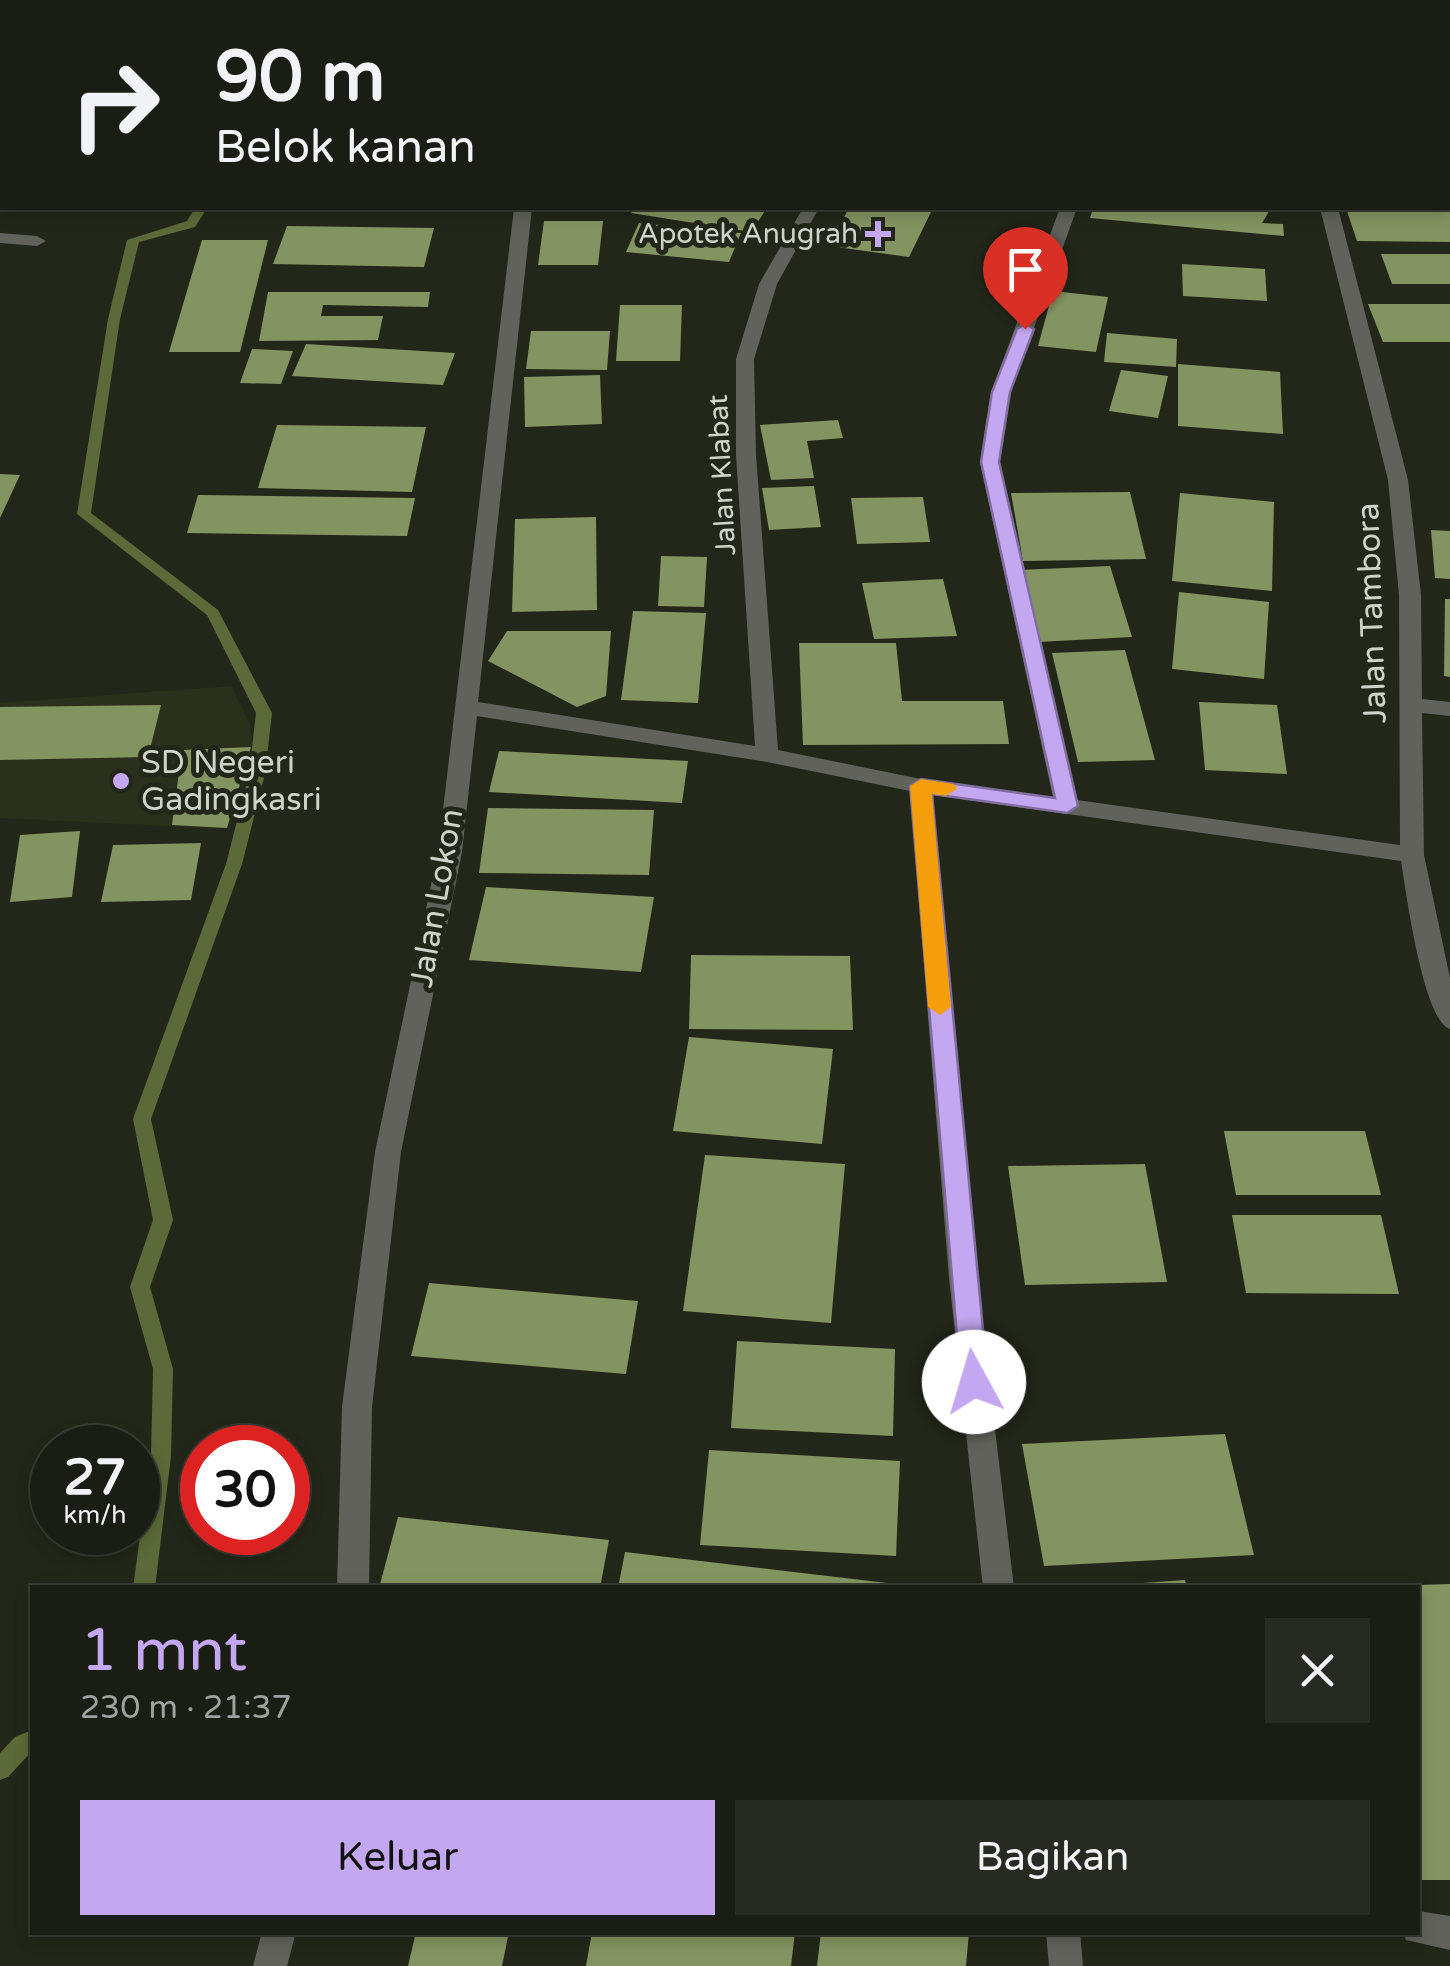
<!DOCTYPE html>
<html lang="id">
<head>
<meta charset="utf-8">
<style>
  body { margin:0; font-family:"Varela Round",sans-serif; background:#272a21; color:#f1f3f6; height:100vh; display:flex; flex-direction:column; font-size:38px; white-space:nowrap }
  * { box-sizing:border-box; margin:0 }
  p { font-size:32px; color:#9fa2a0 }
  .icon { flex:none; width:55px; height:55px; fill:none; stroke:currentColor; stroke-width:2; stroke-linecap:round; stroke-linejoin:round }
  .map { position:relative; flex:1; overflow:hidden }
  .drawer { position:absolute; left:30px; top:1585px; width:1390px; height:350px; display:flex; flex-direction:column; background:#1a1d13; border-radius:0px; box-shadow:0 5px 15px #0003,0 0 0 2px #383b33 }
  .drawer>* { flex:none }
  .guide { position:absolute; left:0px; top:0px; width:1450px; height:210px; box-shadow:0 5px 15px #0003,0 0 0 2px #383b33; background:#1a1d13; color:#f1f3f6; overflow:hidden }
  .speed { position:absolute; left:30px; top:1425px; display:flex; gap:20px; font-size:50px; font-weight:700; text-align:center }
  .speed>* { display:grid; place-content:center; width:130px; height:130px; border-radius:50%; background:#1a1d13; box-shadow:0 5px 15px #0003,0 0 0 2px #383b33; line-height:1 }
  .speed small { font-size:25px; font-weight:400 }
  .speed .limit { border:15px solid #d22; background:#fff; color:#111 }
  .pin { position:absolute; display:grid; place-items:center; width:85px; height:85px; color:#fff; margin:-102px -42px; border-radius:50% 50% 50% 0; rotate:-45deg; box-shadow:0 0 10px #0007 }
  .pin .icon { rotate:45deg }
  .me { position:absolute; width:110px; margin:-55px; rotate:354deg; stroke-linejoin:round; filter:drop-shadow(0 0 8px #0008) }
  .turn { display:flex; align-items:center; gap:35px; height:210px; padding:0 50px; font-size:45px }
  .turn .icon { width:130px; height:130px; stroke-width:2.5 }
  .turn b { display:block; font-size:70px; line-height:85px }
  .round { display:grid; place-items:center; flex:none; width:105px; height:105px; border-radius:0px; background:#272a21 }
  .headline { display:flex; align-items:center; justify-content:space-between; height:170px; padding:0 50px }
  h1 { font-size:60px; font-weight:600; line-height:75px; color:#c4a7f1 }
  .action { display:flex; gap:20px; margin-top:auto; padding:20px 50px }
  .action a { flex:1; height:115px; border-radius:0px; background:#c4a7f1; color:#111; font-size:40px; font-weight:600; line-height:115px; text-align:center }
  .action a+a { background:#272a21; color:#f1f3f6 }
  .map>svg:first-child { display:block }
  .built { fill:#2a301b }
  .lines { fill:none; stroke-linecap:round; stroke-linejoin:round }
  .stream { fill:#5c6a39; fill-rule:evenodd }
  .building { fill:#849461 }
  .minor { fill:#60625b; fill-rule:evenodd }
  .route { fill:#c4a7f1; stroke:#7f6d9d; stroke-width:2.5 }
  .slow { fill:#f59e0b }
  .poi-dot { fill:#c4a7f1; stroke:#232719; stroke-width:4 }
  .labels { text-anchor:middle; dominant-baseline:central; stroke-width:10; stroke-linejoin:round; paint-order:stroke }
  .far-poi-label { font-size:28px; fill:#d0d3c9; stroke:#232719; text-anchor:end }
  .far-street-label { font-size:28px; fill:#d0d3c9; stroke:#232719 }
  .street-label { font-size:32px; fill:#d0d3c9; stroke:#232719 }
  .poi-label { font-size:32px; fill:#d0d3c9; stroke:#232719; text-anchor:start }
</style>
</head>
<body>
<div class="map">
<svg width="1450" height="1966" viewBox="0 0 1450 1966">
  <rect width="100%" height="100%" fill="#232719"/>
  <!-- built -->
  <path class="built" d="M231,686L250,724L252,744L228,829L0,818V703Z"/>
  <g class="lines">
    <!-- stream -->
    <path class="stream" d="M195,208H207L195,227L139,242L120,319L91,513L218,610L272,713L265,774L242,864L151,1119L173,1220L150,1287L173,1369L171,1456L155,1588H133L151,1456L153,1369L130,1287L153,1220L133,1119L226,864L249,774L256,713L207,615L77,514L108,319L127,240L187,221Z
      M32,1730V1751L8,1777L0,1780V1753L15,1737Z"/>
  </g>
  <!-- building -->
  <path class="building" d="M635,208H767L751,232L631,213Z
    M849,208H933L909,257L829,246Z
    M1093,208H1271L1262,223L1283,224L1284,236L1090,218Z
    M1346,208H1450V242L1357,241Z
    M544,221H603L598,265H538Z
    M639,223L741,233L729,262L626,252Z
    M287,226L434,228L424,267L273,264Z
    M202,240H268L240,352H169Z
    M1381,254H1450V284H1392Z
    M1182,264L1265,269L1267,301L1183,296Z
    M1053,291L1108,297L1096,352L1038,346Z
    M268,292H430L428,307L323,305L321,316H383L378,340L259,341Z
    M1368,304H1450V342H1383Z
    M620,305H682L680,361H616Z
    M531,331H610L607,370L526,369Z
    M1107,333L1177,339L1176,367L1104,362Z
    M306,344L455,353L443,385L292,376Z
    M252,349L293,351L281,384L240,383Z
    M1178,364L1280,372L1283,434L1178,426Z
    M1121,370L1168,376L1158,418L1109,411Z
    M600,375L602,424L525,427L524,377Z
    M838,420L843,438L807,441L814,478L771,480L760,425Z
    M277,425L426,427L412,492L258,488Z
    M0,474L20,475L0,518Z
    M814,486L821,527L769,530L762,488Z
    M1130,492L1146,559L1023,561L1011,493Z
    M1180,493L1274,502L1272,591L1172,581Z
    M198,495L415,498L407,536L187,533Z
    M923,497L930,542L857,544L851,498Z
    M596,517L597,610L512,612L515,519Z
    M1431,530L1450,531V579L1435,578Z
    M661,556L707,557L704,607L658,606Z
    M1110,566L1132,637L1038,642L1019,570Z
    M943,579L957,636L874,639L862,583Z
    M1179,592L1269,602L1264,679L1172,669Z
    M1445,599H1450V677L1444,676Z
    M633,611L706,613L698,703L621,700Z
    M507,631H611L606,696L577,707L488,661Z
    M799,643H896L902,701H1003L1009,744L803,745Z
    M1125,650L1155,760L1078,762L1052,653Z
    M1199,702L1277,705L1287,774L1205,770Z
    M161,705L148,757L0,760V707Z
    M251,747L227,828L172,825L182,750Z
    M499,751L688,761L682,803L489,792Z
    M488,808L654,810L649,875L479,873Z
    M80,831L72,897L10,902L20,835Z
    M201,843L191,900L101,902L113,845Z
    M486,887L654,897L641,972L469,960Z
    M691,955L850,956L853,1030L689,1029Z
    M689,1037L833,1049L822,1144L673,1131Z
    M1224,1131H1365L1381,1195H1236Z
    M705,1155L845,1164L831,1323L683,1311Z
    M1145,1164L1167,1282L1025,1285L1008,1166Z
    M1232,1215H1381L1399,1294L1246,1293Z
    M429,1283L638,1301L626,1374L411,1356Z
    M737,1341L895,1349L893,1436L731,1428Z
    M1225,1434L1254,1555L1044,1566L1022,1444Z
    M709,1450L900,1461L896,1556L700,1545Z
    M398,1517L609,1540L600,1588H379Z
    M625,1552L904,1585V1588H618Z
    M1185,1580L1187,1588H1114V1585Z
    M1450,1584V1880H1418V1585Z
    M416,1932H509L502,1966H408Z
    M592,1932H795L791,1966H586Z
    M821,1932H969L966,1966H817Z"/>
  <g class="lines">
    <!-- minor -->
    <path class="minor" d="M0,0H7L9,2L0,7Z
      M0,70L2,71V81L0,80Z
      M2,134V145L0,146V135Z
      M1448,177H1450V187H1448Z
      M514,208H532L478,702L755,746L736,455V359L759,284L803,208H819L777,284L754,359L756,455L778,750L921,779L1053,797L980,462L991,392L1060,208H1077L1011,392L1000,462L1077,800L1400,845L1399,595L1388,480L1320,208H1338L1408,480L1421,595L1422,699L1450,702V716L1422,713L1424,855L1450,978V1029C1423,1021 1406,891 1401,861L933,795L977,1278L1014,1588H983L949,1278L910,791L767,762L477,716L462,852L401,1152L372,1407L369,1588H337L342,1407L375,1152L438,852Z
      M0,233L37,236L46,241L37,246L0,243Z
      M1418,1911L1450,1916V1950L1406,1940L1403,1932H1418Z
      M262,1932H296L287,1966H253Z
      M1046,1932H1080L1083,1966H1049Z"/>
  </g>
  <!-- route -->
  <path class="route" d="M1025,324L1034,329L1010,392L999,462L1078,806L1067,813L932,794L988,1382L974,1392L961,1382L910,786L921,779L1055,798L981,462L992,392L1017,329Z"/>
  <!-- slow -->
  <path class="slow" d="M921,779L954,784L957,789L946,796L932,794L951,1007L940,1015L928,1007L910,786Z"/>
  <!-- markers -->
  <g class="poi-dot">
    <path d="M873 219h10v10h10v10h-10v10h-10v-10h-10v-10h10z"/>
    <circle cx="121" cy="781" r="10"/>
  </g>
  <g class="labels">
    <!-- far-poi labels -->
    <g class="far-poi-label">
      <text x="858" y="234">Apotek Anugrah</text>
    </g>
    <!-- far-street labels -->
    <g class="far-street-label">
      <text transform="translate(722 475) rotate(-93)">Jalan Klabat</text>
    </g>
    <!-- street labels -->
    <g class="street-label">
      <text transform="translate(1372 613) rotate(-92)">Jalan Tambora</text>
      <text transform="translate(437 898) rotate(-80)">Jalan Lokon</text>
    </g>
    <!-- poi labels -->
    <g class="poi-label">
      <text x="141" y="763">SD Negeri<tspan x="141" dy="37">Gadingkasri</tspan></text>
    </g>
  </g>
</svg>
<div class="speed"><div>27<small>km/h</small></div><div class="limit">30</div></div>
<div class="pin" style="left:1025px;top:329px;background:#d93025"><svg class="icon" aria-label="arrive" viewBox="0 0 24 24"><path d="M6 21V4h12l-3 4 3 4H6"/></svg></div>
<svg class="me" style="left:974px;top:1382px" viewBox="-20 -20 40 40"><circle r="19" fill="#fff"/><path d="M0-13L10 11 0 6-10 11z" fill="#c4a7f1"/></svg>
<div class="guide">
<div class="turn"><svg class="icon" aria-label="right" viewBox="0 0 24 24"><path d="M7 20v-9h11M14 6l5 5-5 5"/></svg><div><b>90 m</b>Belok kanan</div></div>
</div>
<section class="drawer">
<div class="headline"><div><h1>1 mnt</h1><p>230 m · 21:37</p></div><a class="round"><svg class="icon" aria-label="close" viewBox="0 0 24 24"><path d="M6 6l12 12M18 6L6 18"/></svg></a></div>
<div class="action"><a>Keluar</a><a>Bagikan</a></div>
</section>
</div>
</body>
</html>
